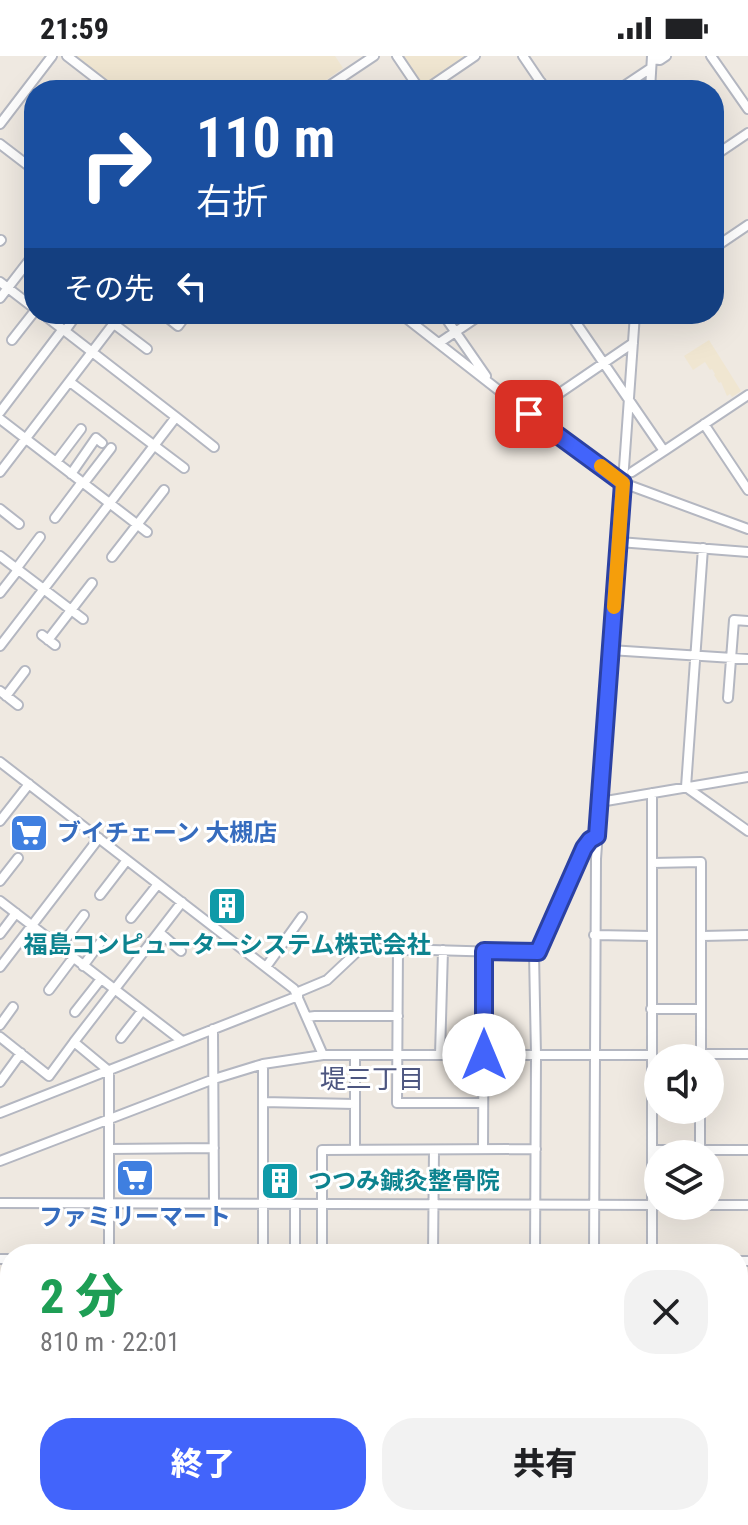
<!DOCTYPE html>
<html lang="ja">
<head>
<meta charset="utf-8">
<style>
  body { margin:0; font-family:"Roboto Condensed","Noto Sans JP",sans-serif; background:#f2f2f2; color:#202124; height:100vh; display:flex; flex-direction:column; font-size:30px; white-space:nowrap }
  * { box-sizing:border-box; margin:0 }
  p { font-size:26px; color:#757577 }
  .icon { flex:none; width:44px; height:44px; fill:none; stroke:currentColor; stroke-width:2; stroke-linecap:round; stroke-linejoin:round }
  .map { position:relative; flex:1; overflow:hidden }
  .side { position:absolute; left:0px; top:1188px; width:748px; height:282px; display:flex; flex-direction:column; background:#fff; border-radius:32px 32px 0 0; box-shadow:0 8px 32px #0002 }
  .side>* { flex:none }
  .hud { position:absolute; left:24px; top:24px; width:700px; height:244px; border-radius:32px; box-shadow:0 8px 32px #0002; background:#1a4fa0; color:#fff; overflow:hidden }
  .fabs { position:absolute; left:644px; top:988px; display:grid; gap:16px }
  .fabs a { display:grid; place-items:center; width:80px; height:80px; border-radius:50%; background:#fff; box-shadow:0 8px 32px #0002; font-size:40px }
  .pin { position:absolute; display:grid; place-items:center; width:68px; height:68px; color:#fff; margin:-34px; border-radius:16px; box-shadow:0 4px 12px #0006 }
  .me { position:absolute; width:88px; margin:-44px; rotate:0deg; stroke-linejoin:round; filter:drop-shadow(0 0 6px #0008) }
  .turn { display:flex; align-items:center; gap:28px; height:168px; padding:0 40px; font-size:36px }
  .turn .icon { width:104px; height:104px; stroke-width:2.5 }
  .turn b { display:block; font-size:56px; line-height:68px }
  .then { display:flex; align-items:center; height:76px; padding:0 40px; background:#0003; gap:16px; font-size:30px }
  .round { display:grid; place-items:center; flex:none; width:84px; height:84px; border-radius:32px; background:#f2f2f2 }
  .headline { display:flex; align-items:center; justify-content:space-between; height:136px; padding:0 40px }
  h1 { font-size:48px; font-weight:800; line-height:60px; color:#1e9e55 }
  .action { display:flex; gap:16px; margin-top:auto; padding:16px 40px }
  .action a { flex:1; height:92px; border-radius:32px; background:#4264fb; color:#fff; font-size:32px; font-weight:800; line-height:92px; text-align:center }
  .action a+a { background:#f2f2f2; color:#202124 }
  .status { display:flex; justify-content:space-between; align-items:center; height:56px; padding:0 40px; background:#fff; direction:ltr }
  .status svg { height:22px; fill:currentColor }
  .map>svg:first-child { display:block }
  .education { fill:#f0e6d1 }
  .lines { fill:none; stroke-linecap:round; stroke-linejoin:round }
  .minor-casing { stroke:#b4b7c1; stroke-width:12 }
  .minor { stroke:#fff; stroke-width:8 }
  .route-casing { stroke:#2b41a3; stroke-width:20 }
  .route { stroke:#4264fb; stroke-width:14 }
  .slow { stroke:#f59e0b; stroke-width:14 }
  .labels { text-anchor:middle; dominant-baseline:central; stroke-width:6; stroke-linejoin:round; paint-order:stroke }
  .shop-label { font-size:24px; font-weight:bold; fill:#366cbe; stroke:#fff; text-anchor:start }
  .culture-label { font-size:24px; font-weight:bold; fill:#0d838f; stroke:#fff }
  .neighbourhood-label { font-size:26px; fill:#4d5680; stroke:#fff }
</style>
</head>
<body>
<div class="status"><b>21:59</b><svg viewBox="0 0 49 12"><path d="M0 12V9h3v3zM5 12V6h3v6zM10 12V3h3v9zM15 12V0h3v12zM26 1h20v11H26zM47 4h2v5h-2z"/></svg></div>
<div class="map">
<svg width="748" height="1469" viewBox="0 0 748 1469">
  <rect width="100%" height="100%" fill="#efe9e1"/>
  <!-- education -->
  <path class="education" d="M75,0H335L343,12L312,34H120Z
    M401,0H467L422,30Z
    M709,284L741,335L732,341L730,338L727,340L721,326L719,327L714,319L715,318L712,313L710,314L705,306L693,314L684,300Z
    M2,1457L10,1460H108L110,1469H2Z"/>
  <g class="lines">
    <!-- minor casing -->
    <g class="minor-casing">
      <path id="minor" d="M67,0L111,34
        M397,0L420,34
        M523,0L546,34
        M711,0L748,53
        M652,3L660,4L666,0
        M323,34L374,0
        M425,34L475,0
        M529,34L541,26
        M618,34L651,12
        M650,34L652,0
        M0,68L52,0
        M0,88L34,114
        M714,100L748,77
        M0,185L1,184
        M714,192L748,169
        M0,226L34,252
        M0,242L34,198
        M163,258L178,270L187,258
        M401,258L529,358L623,427L748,473
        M443,258L486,320
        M570,258L664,395L748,339
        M114,268L147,293
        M65,275L77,258
        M12,284L34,256
        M439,287L482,258
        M70,326L184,412
        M0,356L63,273
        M529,358L633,287
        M176,361L214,391
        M0,363L147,476
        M704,368L748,434
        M56,406L81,373
        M0,416L121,258
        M632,416L664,395
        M71,418L96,382L102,387
        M84,427L111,392
        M0,453L19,468
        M55,462L82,426
        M619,486L748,496
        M703,492L686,731L748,775
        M0,500L83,563
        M112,501L164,434
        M16,513L40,481
        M0,537L18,514
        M42,579L55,589
        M48,584L92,527
        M0,590L176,361L43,258
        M610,594L748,603
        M0,635L18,649
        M6,640L25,615
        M728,642L734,564L748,565
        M0,706L294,933L323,999
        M652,737V1198
        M600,746L748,721
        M0,765L29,728
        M652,807L701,806V1002
        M0,825L18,802
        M100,839L127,804
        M0,845L182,985
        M131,862L158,828
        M159,876L181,895
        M0,878L16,857
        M594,879L651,880
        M702,880L748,879
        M60,891L84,859
        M398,892L397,1047H483
        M83,910L103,883
        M0,911L99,782
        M266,911L302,861
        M49,934L73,902
        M296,937L327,924L361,892L534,897
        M651,953H701
        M75,956L101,923
        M307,961L315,960H398
        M0,969L13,951
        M213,973L214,1148
        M0,981L49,1020L74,986L109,1015V1198
        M121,982L142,955
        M74,986L182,846
        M701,998H748
        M440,999L443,894
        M263,1008V1198
        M0,1026L21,997
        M263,1046L355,1048
        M0,1057L298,940
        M109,1093L214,1092
        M355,1093V999
        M483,1093L484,895
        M700,1093V1054
        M652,1094H748
        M0,1105L214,1023L263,1008L323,999H651
        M0,1147L658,1149
        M710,1149H748
        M295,1198V1153
        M322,1198V1094L536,1093
        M433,1198L434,1094
        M535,1198L536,999L534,897L538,896L543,888L584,792L590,784L597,780
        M594,1198L596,803L635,258
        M0,1203H10
        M738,1205H748
        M0,1252H10
        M738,1254H748
        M0,1290L10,1327
        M0,1365L10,1362
        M0,1399H10
        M738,1401H748
        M0,1447H10
        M738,1450H748
        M0,1456H10
        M77,1460L79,1469
        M262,1460V1469
        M291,1460V1469
        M426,1460V1469
        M143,1469V1460
        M224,1469V1460
        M352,1469V1460
        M530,1469V1460
        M585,1469V1460
        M593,1469V1460"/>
    </g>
    <!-- minor -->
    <use href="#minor" class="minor"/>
  </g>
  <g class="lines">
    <!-- route casing -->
    <g class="route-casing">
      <path id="route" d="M484,999V895L538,896L584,792L590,784L597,780L623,427L529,358"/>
    </g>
    <!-- route -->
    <use href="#route" class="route"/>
    <!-- slow -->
    <path class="slow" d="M601,410L623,427L614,551"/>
  </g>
  <!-- icons -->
  <defs>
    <g id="supermarket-square" transform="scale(2)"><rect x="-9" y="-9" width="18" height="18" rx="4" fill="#3f7fe0" stroke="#fff"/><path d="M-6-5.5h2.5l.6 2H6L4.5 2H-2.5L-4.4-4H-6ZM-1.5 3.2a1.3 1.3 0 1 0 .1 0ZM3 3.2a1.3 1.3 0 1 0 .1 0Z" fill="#fff"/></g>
    <g id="building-square" transform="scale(2)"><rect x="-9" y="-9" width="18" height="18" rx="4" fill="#0f9aa8" stroke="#fff"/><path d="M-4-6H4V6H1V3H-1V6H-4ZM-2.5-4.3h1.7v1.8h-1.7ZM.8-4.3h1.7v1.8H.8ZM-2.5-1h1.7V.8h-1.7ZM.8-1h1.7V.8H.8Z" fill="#fff"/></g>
  </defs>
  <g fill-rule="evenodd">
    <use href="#supermarket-square" x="29" y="777"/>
    <use href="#building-square" x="227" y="850"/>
    <use href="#supermarket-square" x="135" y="1122"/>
    <use href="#building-square" x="280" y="1125"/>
  </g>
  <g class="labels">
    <!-- shop labels -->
    <g class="shop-label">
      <text x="57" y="777">ブイチェーン 大槻店</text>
      <text x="135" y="1161" text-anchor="middle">ファミリーマート</text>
    </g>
    <!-- culture labels -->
    <g class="culture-label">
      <text x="227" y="889">福島コンピューターシステム株式会社</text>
      <text x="308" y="1125" text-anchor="start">つつみ鍼灸整骨院</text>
    </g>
    <!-- neighbourhood labels -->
    <g class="neighbourhood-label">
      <text x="372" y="1023">堤三丁目</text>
    </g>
  </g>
</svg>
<div class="fabs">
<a><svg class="icon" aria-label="sound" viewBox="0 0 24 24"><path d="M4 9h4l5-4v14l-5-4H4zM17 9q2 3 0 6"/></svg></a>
<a><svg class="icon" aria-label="layers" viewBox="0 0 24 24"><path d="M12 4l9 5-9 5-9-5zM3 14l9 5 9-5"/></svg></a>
</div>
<div class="pin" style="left:529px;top:358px;background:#d93025"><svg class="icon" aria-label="arrive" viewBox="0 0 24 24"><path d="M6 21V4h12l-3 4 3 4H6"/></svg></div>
<svg class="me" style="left:484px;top:999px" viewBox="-20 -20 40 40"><circle r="19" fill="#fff"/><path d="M0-13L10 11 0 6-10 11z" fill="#4264fb"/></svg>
<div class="hud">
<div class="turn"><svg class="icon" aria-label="right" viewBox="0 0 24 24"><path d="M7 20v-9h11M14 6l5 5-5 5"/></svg><div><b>110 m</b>右折</div></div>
<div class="then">その先<svg class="icon" aria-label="left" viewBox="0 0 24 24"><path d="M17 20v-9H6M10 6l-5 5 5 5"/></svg></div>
</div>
<section class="side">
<div class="headline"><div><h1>2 分</h1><p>810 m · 22:01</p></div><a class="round"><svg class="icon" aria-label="close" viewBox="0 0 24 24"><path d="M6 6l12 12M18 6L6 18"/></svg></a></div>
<div class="action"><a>終了</a><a>共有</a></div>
</section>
</div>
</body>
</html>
